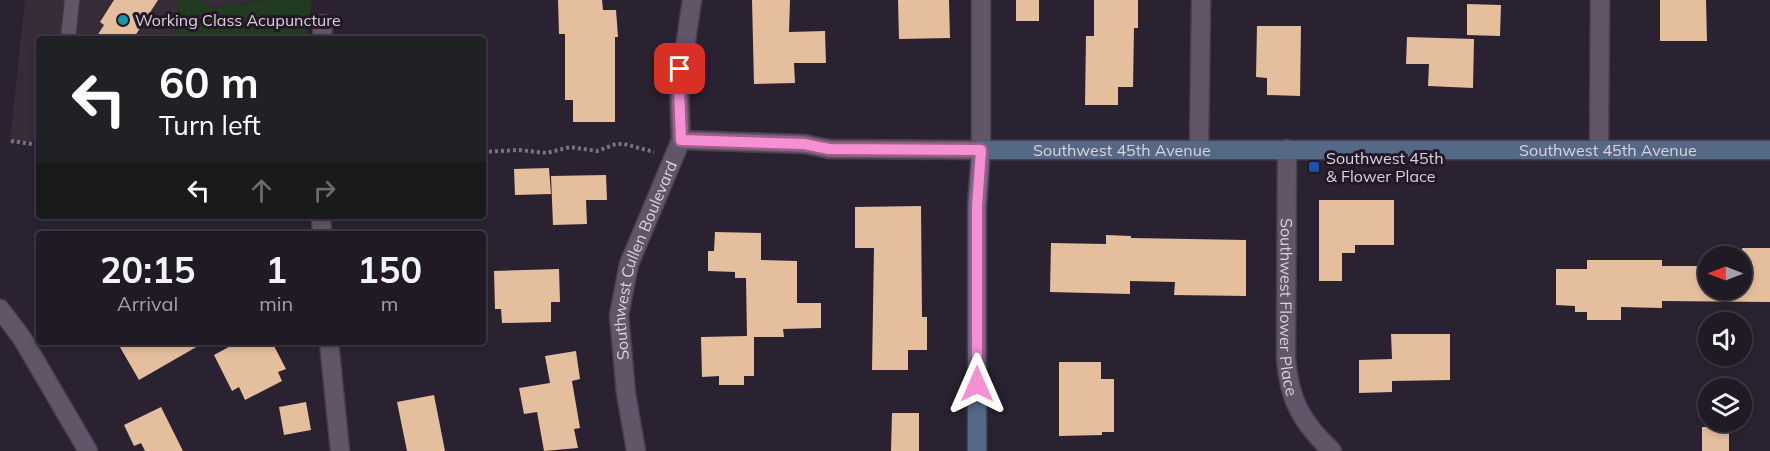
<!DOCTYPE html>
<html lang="en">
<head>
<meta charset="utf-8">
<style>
  body { margin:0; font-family:Mulish,sans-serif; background:#28232d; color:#f1f3f6; height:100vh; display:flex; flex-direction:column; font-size:22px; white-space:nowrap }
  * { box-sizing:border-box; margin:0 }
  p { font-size:20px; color:#a2a1a7 }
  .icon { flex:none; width:33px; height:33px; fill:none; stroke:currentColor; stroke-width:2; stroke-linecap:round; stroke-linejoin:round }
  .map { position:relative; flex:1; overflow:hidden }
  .drawer { position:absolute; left:36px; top:231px; width:450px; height:114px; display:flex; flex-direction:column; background:#201a25; border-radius:6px; box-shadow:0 3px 9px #0003,0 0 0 2px #3d3842 }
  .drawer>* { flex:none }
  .banner { position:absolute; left:36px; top:36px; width:450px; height:183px; border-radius:6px; box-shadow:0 3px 9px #0003,0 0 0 2px #3d3842; background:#202124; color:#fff; overflow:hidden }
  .needle { width:39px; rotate:270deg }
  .fabs { position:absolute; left:1698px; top:246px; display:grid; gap:12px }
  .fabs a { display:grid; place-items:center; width:54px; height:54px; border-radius:50%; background:#201a25; box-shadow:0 3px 9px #0003,0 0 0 2px #3d3842; font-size:30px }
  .pin { position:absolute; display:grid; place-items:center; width:51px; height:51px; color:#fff; margin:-26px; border-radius:12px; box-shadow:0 3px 9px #0006 }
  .me { position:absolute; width:66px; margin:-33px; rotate:0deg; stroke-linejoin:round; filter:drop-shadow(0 0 4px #0008) }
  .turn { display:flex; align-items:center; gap:21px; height:126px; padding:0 24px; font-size:27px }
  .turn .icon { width:78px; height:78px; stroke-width:2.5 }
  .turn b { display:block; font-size:42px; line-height:51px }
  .lanes { display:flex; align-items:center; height:57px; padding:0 24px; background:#0003; justify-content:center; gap:30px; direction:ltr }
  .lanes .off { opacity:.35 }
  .eta { display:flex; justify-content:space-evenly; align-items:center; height:102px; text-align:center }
  .eta b { font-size:36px; font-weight:700; line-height:42px }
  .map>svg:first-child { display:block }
  .commercial { fill:#372c3a }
  .green { fill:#223a1f }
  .building { fill:#e5be9e }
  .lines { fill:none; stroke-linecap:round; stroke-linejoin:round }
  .lane-casing { stroke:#473f4b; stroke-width:16 }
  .street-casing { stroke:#473f4b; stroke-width:21 }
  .secondary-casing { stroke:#473f4b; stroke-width:21 }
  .path { stroke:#7a727f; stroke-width:4; stroke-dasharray:3 3; stroke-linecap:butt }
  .lane { stroke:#615667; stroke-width:14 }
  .street { stroke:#615667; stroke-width:18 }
  .secondary { stroke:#556986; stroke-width:18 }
  .route-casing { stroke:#9f5e88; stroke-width:15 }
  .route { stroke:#f591d2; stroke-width:10 }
  .culture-dot { fill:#0f9aa8; stroke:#221827; stroke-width:2 }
  .transit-dot { fill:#1a4fb4; stroke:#221827; stroke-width:2 }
  .labels { text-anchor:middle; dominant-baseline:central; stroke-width:6; stroke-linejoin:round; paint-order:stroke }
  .poi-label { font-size:16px; fill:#d9d3dd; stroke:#221827; text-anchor:start }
  .street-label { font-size:16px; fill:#d9d3dd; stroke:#221827 }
</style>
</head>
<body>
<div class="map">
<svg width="1770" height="451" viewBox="0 0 1770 451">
  <rect width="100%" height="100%" fill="#2b2231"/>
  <!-- commercial -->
  <path class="commercial" d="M25,0H178L175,39H39V141L10,142Z
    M199,0H261L213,8Z"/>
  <!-- green -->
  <path class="green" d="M178,0H199L213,8L262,0H312L306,39H175Z"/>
  <!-- building -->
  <path class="building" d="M114,0H158L133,39H95L104,25L100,22Z
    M558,0H602L603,10H616L618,37H615V122H573V100H565V34H559Z
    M752,0H790L789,32L825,31L826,63H794L795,83L754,84Z
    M898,0H949L950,38L899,39Z
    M1016,0H1039V21H1016Z
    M1094,0H1138V28H1134L1133,87H1118V105H1085L1086,36H1094Z
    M1660,0H1706L1707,41H1660Z
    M1467,4L1501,5L1500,36L1467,35Z
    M1257,26H1301L1300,96L1267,95V78L1256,77Z
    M1407,37L1474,39L1473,88L1428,86L1429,64H1406Z
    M549,168L551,194L515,195L514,169Z
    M606,175L607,200H586L587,224L553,225L551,176Z
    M1319,200H1394V245H1355V253H1342V281H1319Z
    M921,206L922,317H927V350H908V370H872L874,248H855V207Z
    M715,232L761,233V260L797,261V303H821V328L783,329L784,337H754V376H744V385H719V376L702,377L701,337L747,336L746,278H735V272L708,271V251H714Z
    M1106,235L1131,236V238L1246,240V296L1174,295L1175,282L1130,281V294L1050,292L1051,243L1106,244Z
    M1742,248H1770V302L1662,301V308L1621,307V320H1587V312H1575V306L1556,305V269H1587V260H1662V266H1708V290H1742V256H1719H1742Z
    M559,269L560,302H551V322L502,323L501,309H495L494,271Z
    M1391,334H1450V380L1392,381V392L1359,393V360L1392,359Z
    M117,342H205L139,380Z
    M238,342H272L286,369L278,372L282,381L245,400L239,387L232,391L214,355Z
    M576,351L580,379L572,381L580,428L574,429L578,448L544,451L537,412L524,414L519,388L550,383L545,356Z
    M1059,362H1101V379H1114V432H1102V435L1059,436Z
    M434,395L445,451H407L397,402Z
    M306,402L311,430L284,435L279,407Z
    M161,407L183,451H145L141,443L134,446L124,425Z
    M892,413H919V451H891Z
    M1702,427H1729V451H1702Z"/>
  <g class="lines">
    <!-- lane casing -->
    <g class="lane-casing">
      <path id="lane" d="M68,39L72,0"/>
    </g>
    <!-- street casing -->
    <g class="street-casing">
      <g id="street">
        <path d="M322,39L323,24"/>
        <path d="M681,140L804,144L829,149L981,150V0"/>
        <path d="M1199,149L1201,0"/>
        <path id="s1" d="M1287,149L1286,358C1289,400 1302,423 1332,451"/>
        <path d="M1599,149L1600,0"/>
        <path d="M321,216L322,234"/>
        <path d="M0,309L22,338L88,451"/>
        <path d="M329,342L340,451"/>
        <path id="s2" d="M636,451L626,393L619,315L629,264L681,140L679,89L692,0"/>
      </g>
    </g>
    <!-- secondary casing -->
    <g class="secondary-casing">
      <g id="secondary">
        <path id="s3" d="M977,451V206L981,150H1770"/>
      </g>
    </g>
    <!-- path -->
    <path class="path" d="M11,141L39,145
      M483,152L519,150L547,153L570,147L597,151L616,144H624L654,152"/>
    <!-- lane -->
    <use href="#lane" class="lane"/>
    <!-- street -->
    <use href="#street" class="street"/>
    <!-- secondary -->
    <use href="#secondary" class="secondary"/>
  </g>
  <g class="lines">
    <!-- route casing -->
    <g class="route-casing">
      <path id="route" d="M680,69L679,89L681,140L804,144L829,149L981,150L977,206V384"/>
    </g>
    <!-- route -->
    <use href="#route" class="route"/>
  </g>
  <!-- markers -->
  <circle class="culture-dot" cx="123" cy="20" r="6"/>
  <rect class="transit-dot" x="1308" y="161" width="12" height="12" rx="3"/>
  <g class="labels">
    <!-- poi labels -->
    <g class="poi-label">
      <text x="135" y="20">Working Class Acupuncture</text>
      <text x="1326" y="158">Southwest 45th<tspan x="1326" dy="18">&amp; Flower Place</tspan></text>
    </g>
    <!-- street labels -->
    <g class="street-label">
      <text stroke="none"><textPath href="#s3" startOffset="442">Southwest 45th Avenue</textPath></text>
      <text stroke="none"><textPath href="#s3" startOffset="928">Southwest 45th Avenue</textPath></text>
      <text stroke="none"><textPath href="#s2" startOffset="196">Southwest Cullen Boulevard</textPath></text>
      <text stroke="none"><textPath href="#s1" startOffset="158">Southwest Flower Place</textPath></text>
    </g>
  </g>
</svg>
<div class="fabs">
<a><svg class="needle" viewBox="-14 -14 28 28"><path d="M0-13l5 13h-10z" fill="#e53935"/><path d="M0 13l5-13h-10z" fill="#a2a1a7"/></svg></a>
<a><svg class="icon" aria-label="sound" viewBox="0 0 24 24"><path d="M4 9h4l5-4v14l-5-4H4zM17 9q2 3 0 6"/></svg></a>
<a><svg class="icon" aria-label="layers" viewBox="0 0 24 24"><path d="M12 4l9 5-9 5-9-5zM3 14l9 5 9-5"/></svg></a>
</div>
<div class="pin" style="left:680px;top:69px;background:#d93025"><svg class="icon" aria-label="arrive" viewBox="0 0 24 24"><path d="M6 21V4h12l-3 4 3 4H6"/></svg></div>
<svg class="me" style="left:977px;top:384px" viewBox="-20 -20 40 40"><path d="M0-17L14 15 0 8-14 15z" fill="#f591d2" stroke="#fff" stroke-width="4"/></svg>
<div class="banner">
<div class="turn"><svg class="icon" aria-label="left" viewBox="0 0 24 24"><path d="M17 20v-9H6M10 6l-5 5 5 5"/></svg><div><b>60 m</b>Turn left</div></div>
<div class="lanes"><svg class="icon" aria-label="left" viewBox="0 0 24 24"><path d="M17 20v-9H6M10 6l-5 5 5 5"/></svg><svg class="icon off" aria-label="ahead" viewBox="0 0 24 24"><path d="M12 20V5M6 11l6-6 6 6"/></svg><svg class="icon off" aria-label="right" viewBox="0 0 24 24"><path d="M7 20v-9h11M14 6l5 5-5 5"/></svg></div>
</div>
<section class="drawer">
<div class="eta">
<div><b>20:15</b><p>Arrival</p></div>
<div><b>1</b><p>min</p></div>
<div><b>150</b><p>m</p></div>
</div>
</section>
</div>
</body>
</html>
